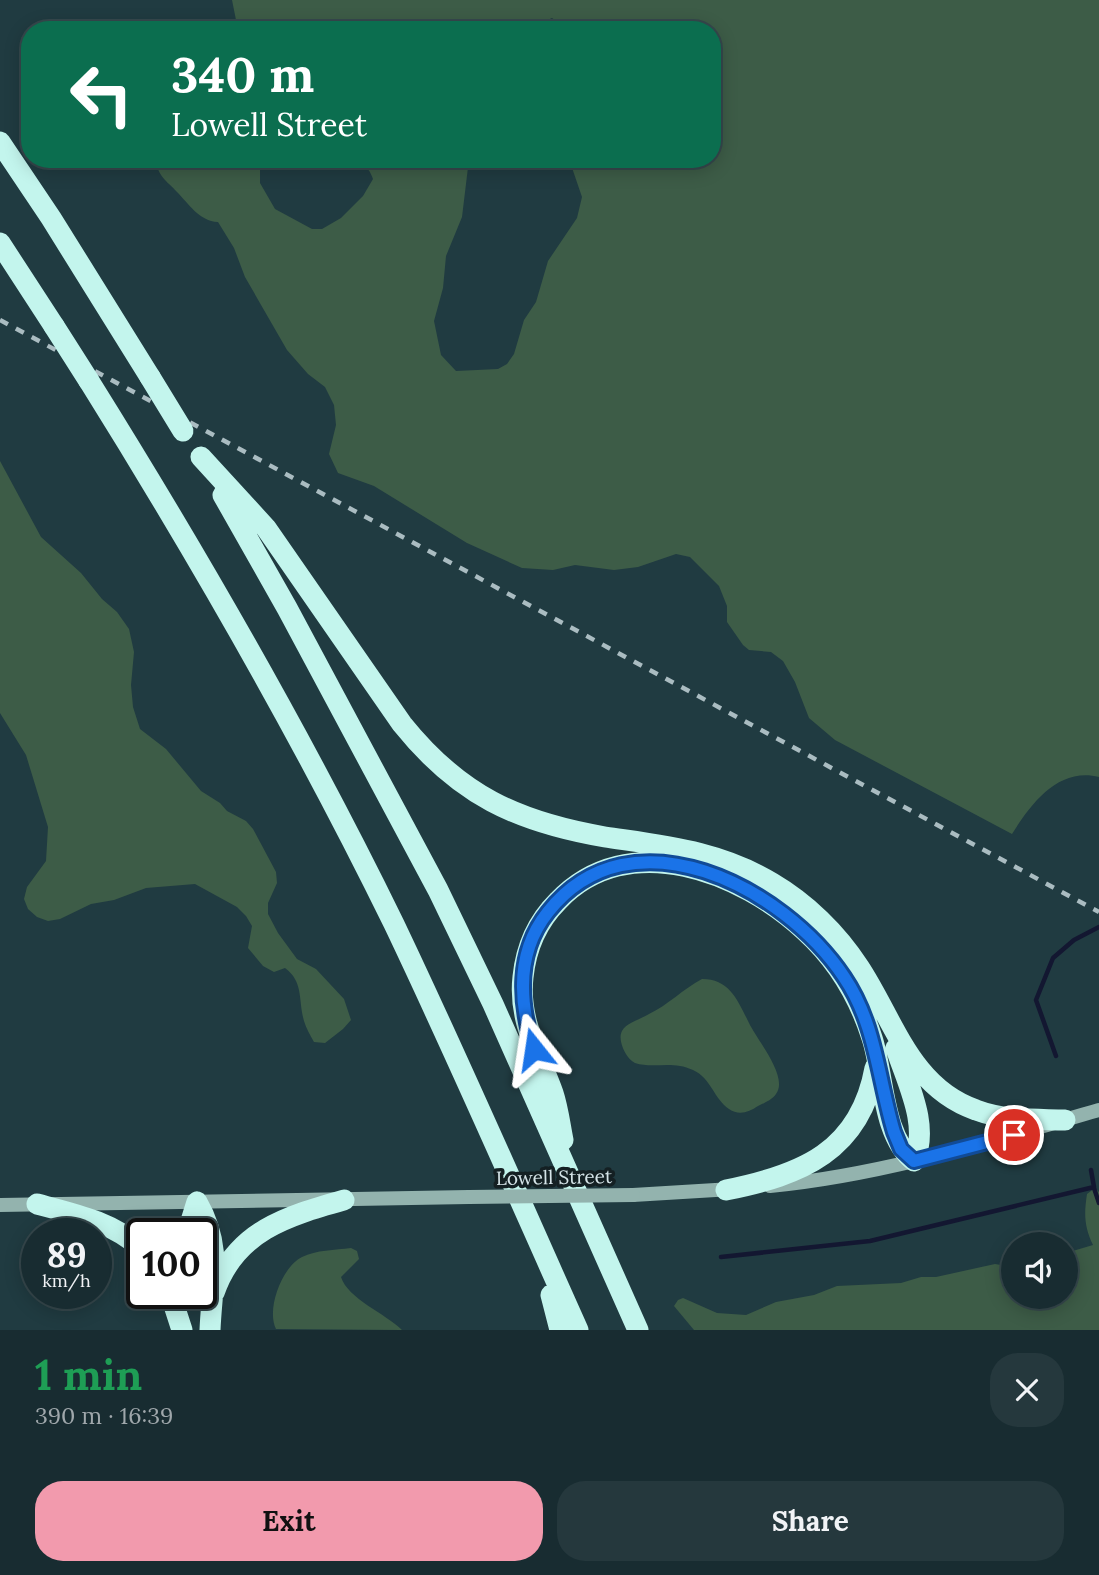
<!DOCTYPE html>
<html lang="en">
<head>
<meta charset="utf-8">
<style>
  body { margin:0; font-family:Lora,serif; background:#25383d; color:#f1f3f6; height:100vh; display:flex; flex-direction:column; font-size:26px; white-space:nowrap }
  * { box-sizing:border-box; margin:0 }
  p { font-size:23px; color:#9fa7ab }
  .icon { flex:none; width:38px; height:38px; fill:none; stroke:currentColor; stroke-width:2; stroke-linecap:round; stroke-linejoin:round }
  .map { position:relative; height:1330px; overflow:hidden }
  .side { display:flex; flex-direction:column; background:#182c31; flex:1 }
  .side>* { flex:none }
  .hud { position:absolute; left:21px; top:21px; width:700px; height:147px; border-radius:28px; box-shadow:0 4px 18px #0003,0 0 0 2px #36484d; background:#0b6e4f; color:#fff; overflow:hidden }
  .fabs { position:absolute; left:1001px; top:1232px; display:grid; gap:14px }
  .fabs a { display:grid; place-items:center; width:77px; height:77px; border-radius:50%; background:#182c31; box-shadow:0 4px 18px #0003,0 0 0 2px #36484d; font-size:35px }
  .speed { position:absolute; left:21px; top:1218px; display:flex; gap:14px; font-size:35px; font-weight:700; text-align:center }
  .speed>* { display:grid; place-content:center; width:91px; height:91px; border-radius:50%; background:#182c31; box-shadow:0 4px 18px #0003,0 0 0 2px #36484d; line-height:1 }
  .speed small { font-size:18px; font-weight:400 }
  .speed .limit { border:4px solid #111; border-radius:10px; background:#fff; color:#111 }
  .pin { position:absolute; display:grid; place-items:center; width:60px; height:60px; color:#fff; margin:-30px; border:4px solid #fff; border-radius:50%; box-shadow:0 2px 7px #0007 }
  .me { position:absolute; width:77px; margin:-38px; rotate:345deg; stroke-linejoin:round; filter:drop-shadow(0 0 5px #0008) }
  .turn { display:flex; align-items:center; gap:24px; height:147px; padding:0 35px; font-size:32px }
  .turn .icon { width:91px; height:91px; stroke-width:2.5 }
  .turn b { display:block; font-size:49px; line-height:60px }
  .round { display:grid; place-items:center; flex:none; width:74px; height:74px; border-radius:28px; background:#25383d }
  .head { display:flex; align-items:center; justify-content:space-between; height:119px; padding:0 35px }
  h1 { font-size:42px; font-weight:700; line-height:52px; color:#1e9e55 }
  .action { display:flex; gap:14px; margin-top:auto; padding:14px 35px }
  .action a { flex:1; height:80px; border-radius:28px; background:#f29aad; color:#111; font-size:28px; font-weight:700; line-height:80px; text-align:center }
  .action a+a { background:#25383d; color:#f1f3f6 }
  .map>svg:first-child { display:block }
  .green { fill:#3d5c47 }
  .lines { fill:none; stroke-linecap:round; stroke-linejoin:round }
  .stream { stroke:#131731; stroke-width:4.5 }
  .secondary { stroke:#93b3ae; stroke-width:14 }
  .motorway { stroke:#c3f5ed; stroke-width:21 }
  .rail { stroke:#aabcc1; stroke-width:4.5; stroke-dasharray:9 9; stroke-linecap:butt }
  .secondary-bridge { stroke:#93b3ae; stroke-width:14 }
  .motorway-bridge { stroke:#c3f5ed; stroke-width:21 }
  .route-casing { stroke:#114b97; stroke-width:18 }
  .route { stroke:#1a73e8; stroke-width:12 }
  .labels { text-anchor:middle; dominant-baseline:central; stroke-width:7; stroke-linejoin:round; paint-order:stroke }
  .street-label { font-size:19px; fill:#d5e4e8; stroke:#142023 }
</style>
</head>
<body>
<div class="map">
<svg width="1099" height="1330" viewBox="0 0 1099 1330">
  <rect width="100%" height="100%" fill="#203b41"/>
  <!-- green -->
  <path class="green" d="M232,0H1099V777C1058,767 1031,804 1012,834L835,740L809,718L795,682L783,661L771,652L749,650L743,645L727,622V606L719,586L690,557L676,554L638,567L614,570L575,565L553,570L522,568L467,543L374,486L338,473L329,454L336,425L334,405L325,387L308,374L287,350L245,277L234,248L218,222C199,221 189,204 177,192C167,181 157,176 156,159H260V183L275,209L312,229H322L341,218L363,196L373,179C368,164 360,162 345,159H469L462,217L446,256L443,288L434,321L441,355L456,371L498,369L507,364L514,354L524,320L536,302L548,261L577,218L582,197L569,159H712V30H568L552,18L526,30H234L236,20Z
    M0,461L41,537L81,573L102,599L117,612L129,629L134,652L131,685L133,707L140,729L166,749L201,791L220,803L227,811L246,821L253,829L276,872L277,883L268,903V914L278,933L297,959L316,969L344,999L351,1020L343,1029L325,1043L314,1042C310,1035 306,1028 304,1021C298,1000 304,982 285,968L274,972L263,966L248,948L252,926L246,916L237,907L195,884L146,888L114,900L91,904L60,919L48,921L37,917L28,909L24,899L27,887L46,861L48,827L26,755L0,713Z
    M702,979C730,979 738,1001 749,1023C757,1040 789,1077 776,1094C772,1100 764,1103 758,1106C749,1112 739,1116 729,1109C714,1099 711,1078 693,1070C672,1060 654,1069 635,1063C626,1059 617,1040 622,1031C626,1023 641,1019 649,1014C668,1005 683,989 702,979Z
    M1095,1188L1099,1192V1330H694L674,1306L678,1300L683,1298L717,1313L746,1315L776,1302L814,1295L837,1286L901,1283L921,1277H936L995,1264L1013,1267V1297H1066V1253L1093,1245C1084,1226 1084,1214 1087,1194Z
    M351,1248L357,1251L359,1259L341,1277C348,1299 385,1313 402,1330L276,1329C266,1309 282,1267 302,1257C316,1250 335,1250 351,1248Z"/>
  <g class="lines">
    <!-- stream -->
    <path class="stream" d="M1056,1056L1036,1000L1053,958L1074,940L1099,927
      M1094,1188L1099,1203
      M721,1257L870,1241L1094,1187L1091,1170"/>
    <!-- secondary -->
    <path class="secondary" d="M770,1186C883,1175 991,1141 1099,1110
      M633,1195L732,1189
      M0,1205L469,1197"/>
    <!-- motorway -->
    <path class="motorway" d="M0,142L51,218L150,377
      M0,243L54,326
      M89,381C199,557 303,738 394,924C458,1058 517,1194 578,1330
      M201,457L266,528L402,724C459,795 517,822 605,837C665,846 719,851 772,883C806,903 837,933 859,967C894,1020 910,1087 976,1110C1005,1121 1036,1119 1065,1120
      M223,495L287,608L438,890L493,1004L638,1330
      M563,1140C560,1125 558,1108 553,1093C539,1054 518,1020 523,977C526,947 537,922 558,901C628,827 742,872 805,931C837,960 859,997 872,1038C884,1074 882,1136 914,1161C930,1125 907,1083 896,1048
      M726,1190C802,1175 860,1151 875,1068
      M197,1202C223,1247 212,1282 210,1330
      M37,1204C75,1214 113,1222 142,1249
      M187,1234L197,1202
      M170,1293L182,1330
      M214,1293C235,1231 287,1216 344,1200
      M551,1295L560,1330"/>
    <!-- rail -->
    <path class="rail" d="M0,320L1099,912"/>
    <!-- secondary-bridge -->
    <path class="secondary-bridge" d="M469,1197L633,1195"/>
    <!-- motorway-bridge -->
    <path class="motorway-bridge" d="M54,326L89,381
      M150,377L183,431"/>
  </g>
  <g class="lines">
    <!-- route casing -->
    <g class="route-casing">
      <path id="route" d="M534,1049C519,1003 516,952 548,912C631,807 784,887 844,977C876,1024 878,1079 894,1132L901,1149L914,1161L1014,1135"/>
    </g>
    <!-- route -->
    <use href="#route" class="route"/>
  </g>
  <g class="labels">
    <!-- street labels -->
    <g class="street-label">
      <text transform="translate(554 1177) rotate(-1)">Lowell Street</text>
    </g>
  </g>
</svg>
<div class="fabs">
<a><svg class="icon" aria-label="sound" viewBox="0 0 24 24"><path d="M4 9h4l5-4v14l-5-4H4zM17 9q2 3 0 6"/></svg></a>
</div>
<div class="speed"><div>89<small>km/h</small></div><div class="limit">100</div></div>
<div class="pin" style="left:1014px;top:1135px;background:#d93025"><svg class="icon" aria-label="arrive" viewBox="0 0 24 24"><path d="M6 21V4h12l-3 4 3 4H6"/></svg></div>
<svg class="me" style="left:534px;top:1049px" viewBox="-20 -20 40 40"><path d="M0-17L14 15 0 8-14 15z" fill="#1a73e8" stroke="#fff" stroke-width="4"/></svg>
<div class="hud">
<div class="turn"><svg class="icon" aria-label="left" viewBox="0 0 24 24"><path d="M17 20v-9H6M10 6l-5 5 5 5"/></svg><div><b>340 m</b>Lowell Street</div></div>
</div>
</div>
<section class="side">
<div class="head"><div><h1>1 min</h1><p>390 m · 16:39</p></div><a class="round"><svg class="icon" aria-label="close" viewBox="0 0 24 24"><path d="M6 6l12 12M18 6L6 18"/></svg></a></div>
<div class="action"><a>Exit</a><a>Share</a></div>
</section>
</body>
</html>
